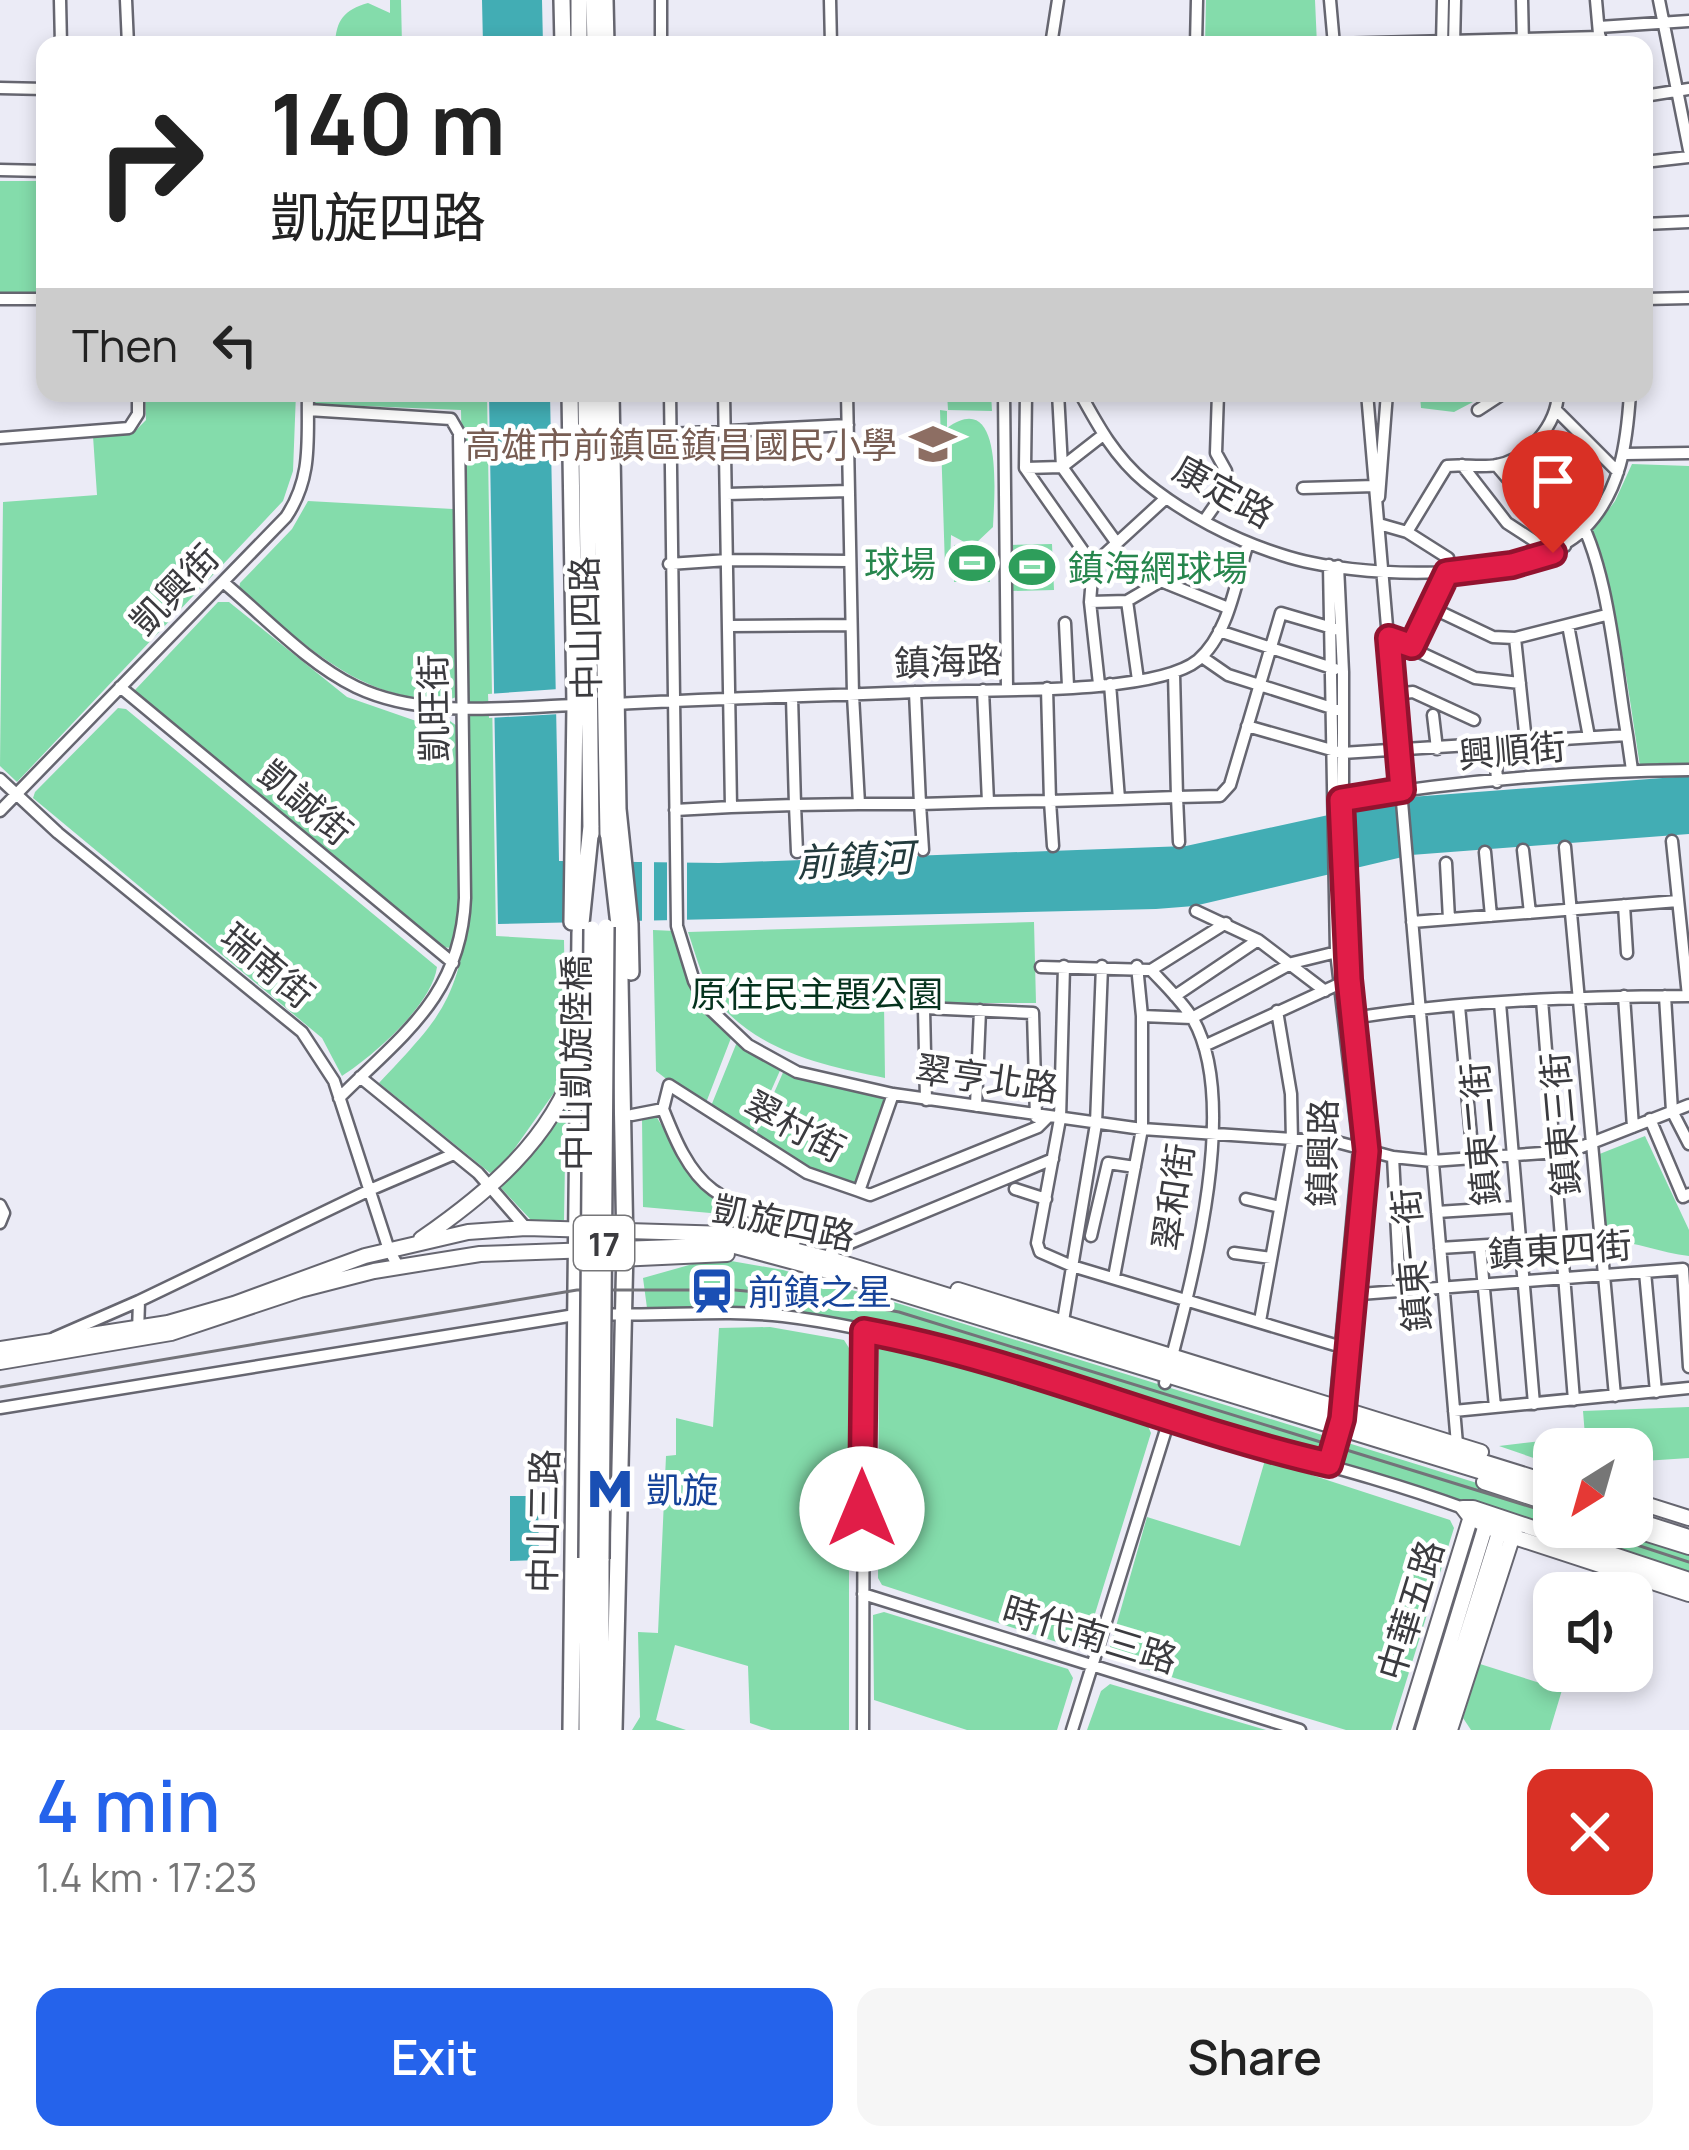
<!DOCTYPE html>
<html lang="en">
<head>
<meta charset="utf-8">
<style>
  body { margin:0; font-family:Manrope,"Noto Sans TC",sans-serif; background:#f6f6f6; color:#222; height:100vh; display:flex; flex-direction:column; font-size:45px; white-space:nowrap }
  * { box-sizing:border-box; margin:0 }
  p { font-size:39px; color:#767676 }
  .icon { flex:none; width:66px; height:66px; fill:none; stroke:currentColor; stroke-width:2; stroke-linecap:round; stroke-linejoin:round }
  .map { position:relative; height:1730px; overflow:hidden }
  .side { display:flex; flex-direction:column; background:#fff; flex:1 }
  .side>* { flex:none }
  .banner { position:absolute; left:36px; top:36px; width:1617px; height:366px; border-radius:24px; box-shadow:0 6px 18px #0003; background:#fff; color:#222; overflow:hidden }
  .needle { width:78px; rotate:217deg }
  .tools { position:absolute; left:1533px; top:1428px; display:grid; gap:24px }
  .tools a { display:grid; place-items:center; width:120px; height:120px; border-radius:24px; background:#fff; box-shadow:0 6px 18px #0003; font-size:60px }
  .pin { position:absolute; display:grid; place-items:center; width:102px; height:102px; color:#fff; margin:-123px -51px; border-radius:50% 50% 50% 0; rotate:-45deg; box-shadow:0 0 12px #0007 }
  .pin .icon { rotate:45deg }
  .me { position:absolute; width:132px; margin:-66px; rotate:0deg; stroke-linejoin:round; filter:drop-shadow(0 0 9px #0008) }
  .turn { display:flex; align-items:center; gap:42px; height:252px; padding:0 36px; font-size:54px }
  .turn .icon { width:156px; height:156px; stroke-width:2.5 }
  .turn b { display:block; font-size:84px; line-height:102px }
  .then { display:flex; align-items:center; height:114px; padding:0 36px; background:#0003; gap:24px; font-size:45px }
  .round { display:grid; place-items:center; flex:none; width:126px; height:126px; border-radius:24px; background:#f6f6f6 }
  .summary { display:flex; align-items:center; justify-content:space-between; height:204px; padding:0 36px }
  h1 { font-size:72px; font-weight:600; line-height:90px; color:#2563eb }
  .cta { display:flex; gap:24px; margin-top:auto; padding:24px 36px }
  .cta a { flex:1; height:138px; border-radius:24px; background:#2563eb; color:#fff; font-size:48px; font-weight:600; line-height:138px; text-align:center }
  .cta a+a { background:#f6f6f6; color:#222 }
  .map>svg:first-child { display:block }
  .green { fill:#84dcab }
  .water { fill:#42adb4 }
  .pier { fill:#ebebf6 }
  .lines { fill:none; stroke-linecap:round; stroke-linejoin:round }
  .street-casing { stroke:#666670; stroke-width:15 }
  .secondary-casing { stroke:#666670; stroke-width:18 }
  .primary-casing { stroke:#666670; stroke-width:20 }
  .street { stroke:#fff; stroke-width:10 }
  .secondary { stroke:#fff; stroke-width:14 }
  .primary { stroke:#fff; stroke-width:15 }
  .tram { stroke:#737379; stroke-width:3 }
  .primary-bridge-casing { stroke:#666670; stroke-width:20; stroke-linecap:butt }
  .primary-bridge { stroke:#fff; stroke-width:15 }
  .route-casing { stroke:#92132f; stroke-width:30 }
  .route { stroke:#e11d48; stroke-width:21 }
  .labels { text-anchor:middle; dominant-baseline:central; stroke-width:9; stroke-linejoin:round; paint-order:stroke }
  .shield { fill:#fff; stroke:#767679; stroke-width:3 }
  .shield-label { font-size:33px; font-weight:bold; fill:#3b3b3f }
  .education-label { font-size:36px; fill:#785e54; stroke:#fff; text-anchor:end }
  .street-label { font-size:36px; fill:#3b3b3f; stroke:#fff }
  .leisure-label { font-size:36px; fill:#27864d; stroke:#fff; text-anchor:end }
  .park-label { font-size:36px; fill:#06331e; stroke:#fff }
  .transit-label { font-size:36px; fill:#164399; stroke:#fff; text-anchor:start }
  .water-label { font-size:39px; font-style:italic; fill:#233b3d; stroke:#fff }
</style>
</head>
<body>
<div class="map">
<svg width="1689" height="1730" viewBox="0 0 1689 1730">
  <rect width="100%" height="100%" fill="#ebebf6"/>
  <!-- green -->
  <path class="green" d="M390,0H401L402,45H335C336,20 344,10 368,3L390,13Z
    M1206,0H1315L1317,45H1205Z
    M0,181H45V294L0,295Z
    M145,393H296L293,471L283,501L17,782L0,766L3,502L97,495L93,436L134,432L146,420Z
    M315,393H487L496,936L564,940L566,1069L556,1090L500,1169L490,1173L379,1083C443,1015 457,1001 470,907L461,410L315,404Z
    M947,393H991L992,411L948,410Z
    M1401,393H1490L1454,412L1421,408L1420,396L1402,397Z
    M940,410L947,411V428C1005,386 994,499 993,527L975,544L989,545L990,582H954V545L968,544L951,535L950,567H945Z
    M1632,464L1689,466V764L1640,766C1628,687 1618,608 1591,533L1615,501Z
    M308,501L453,509L456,697C444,703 433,699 420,698C346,690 294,634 239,589L240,583L292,529Z
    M1052,544L1054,590L1011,591L1009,545Z
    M218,602H229L347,697L419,722L450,721L457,726L458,917L451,948L442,947L138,695L135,690Z
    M118,708L126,709L437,967C432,1005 373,1056 342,1076L322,1038L33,798L35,792Z
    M1034,922L1036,1003H884L885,1078C824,1066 759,1052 717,1001C702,981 696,955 688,932Z
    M653,930L675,931C686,978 695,1005 731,1038L704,1108L656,1071Z
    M737,1042L782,1066L751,1136L709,1111Z
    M785,1068L886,1096L856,1185L808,1170L754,1138Z
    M566,1102L564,1220H531L501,1188L546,1134Z
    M656,1116L690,1173L744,1210V1216L643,1207L642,1118Z
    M1645,1136L1689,1230V1256C1661,1253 1636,1241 1608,1241L1597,1155Z
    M714,1258L783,1270L900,1304L1554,1507V1527H1617L1689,1550V1574L897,1327L775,1309L647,1308L643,1278Z
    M770,1327L844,1340L849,1348V1730H771L750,1723L748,1666L675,1645L656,1720L686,1730H632L640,1717L638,1632L658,1633L666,1456L676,1455V1418L713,1427L719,1328Z
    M887,1345L1147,1424L1151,1433L1085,1646L1075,1648L882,1585L878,1578L879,1348Z
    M1689,1407V1458L1644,1461L1634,1492L1632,1449H1554V1465L1499,1446L1585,1436L1583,1411Z
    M1265,1460L1450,1520L1454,1528L1391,1730H1346L1115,1660L1109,1651L1147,1517L1240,1546Z
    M884,1612L1068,1669L1073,1678L1057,1730H967L874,1700L873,1615Z
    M1480,1664L1562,1690L1550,1730H1471L1463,1718Z
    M1110,1684L1266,1730H1087L1101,1691Z"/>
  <!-- water -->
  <path class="water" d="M482,0H542L543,45H483Z
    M489,393H550L559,861L719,863L1186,846L1411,797L1689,776V834L1411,855L1194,906L1156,909L498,924Z
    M510,1496H538L539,1560L510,1561Z"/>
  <!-- pier -->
  <path class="pier" d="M559,689L560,714L489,718L488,694Z
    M642,856H654V927L642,926Z
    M565,858L633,859L636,925L566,926Z
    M667,859H687V923L667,924Z"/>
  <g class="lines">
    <!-- street casing -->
    <g class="street-casing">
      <path id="street" d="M60,0L61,45
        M126,0L128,45
        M661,0V45
        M830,0L831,45
        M1330,0L1334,45
        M1522,0L1523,45
        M1596,0L1600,45
        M1659,0L1689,150
        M1599,27L1689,21
        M1334,44L1600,37
        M1051,45L1058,0
        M1196,45L1197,0
        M1442,45L1443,0
        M1454,45L1455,0
        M0,88L45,89
        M1644,96L1689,89
        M1644,162L1689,157
        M0,170L45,171
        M1644,224L1689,222
        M0,299H45
        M1644,299L1689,298
        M670,393L677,926L694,981L709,1008L748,1045L797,1072L893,1094L1142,1129L1337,1142L1393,1157L1432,1161L1571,1151L1689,1105
        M724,393L731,807L795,805L797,852
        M847,393L853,695L859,804H920L923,850
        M1004,393L1007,689
        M1026,393L1025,468L1093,565
        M1058,393L1062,467L1116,542
        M1080,393C1098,426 1115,457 1145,482C1184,514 1234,540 1282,555C1354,579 1528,586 1584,529C1621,492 1627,442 1630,393
        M1367,393L1457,1444
        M308,410L451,419L459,433L465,898C461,996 402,1035 339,1098
        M1478,410L1504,393
        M1557,411L1618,472
        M669,434L848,425
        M0,438L129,428L138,414V393
        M1625,454L1689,453
        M1462,465L1507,523L1553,553
        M1496,465L1565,546
        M1025,468L1062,467L1103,435
        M1303,488L1375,486
        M727,494L849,491
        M1379,497L1387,393
        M1204,521L1227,488L1226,471L1216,453L1218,393
        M1379,524L1407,532L1447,466C1463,464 1481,468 1497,465C1529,459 1557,424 1558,393
        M1407,532L1448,558L1441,588L1412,646
        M669,564L728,560L850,561
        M1093,565L1090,602L1099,684
        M1093,565L1166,498
        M1329,565L1336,952L1359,1148L1335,1410
        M223,582C265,617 307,663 356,687C423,719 507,707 578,705
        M1127,601L1161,581L1228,608
        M1127,601L1138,680
        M1090,602L1127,601
        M1432,608L1493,637L1515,638L1606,615
        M1065,623L1068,686
        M1568,625L1589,737
        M729,626L851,625
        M1219,631L1335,669
        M1389,638L1475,678L1520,683
        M1515,638L1526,742
        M1202,657L1228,675L1338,710
        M1174,673L1177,797L1220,796L1230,785L1281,613L1339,630
        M1110,684L1119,799L1177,797L1179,842
        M120,687L453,963
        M1047,688L1050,801L1119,799
        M983,690L988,802L1050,801L1053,846
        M915,692L920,804L988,802
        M1394,694L1413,692L1474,720
        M792,697L795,805L859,804
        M615,704C716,698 817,696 918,692C979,689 1154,696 1198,660C1229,634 1236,580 1248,543
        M1433,715L1437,749
        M1247,726L1342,753L1627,735C1616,673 1608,559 1573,508C1560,488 1540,470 1524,452
        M1627,735L1632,770
        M1495,744L1497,782
        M0,779L58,833L302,1032L334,1081L389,1250L398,1266
        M1341,800C1455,781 1573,771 1689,770
        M675,810L731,807
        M0,811L286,517C313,477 307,439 308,393
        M1672,841L1688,996
        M1565,847L1615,1396
        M1523,850L1530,913
        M1485,852L1491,916
        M1446,863L1449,919
        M1624,905L1627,953
        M1196,911L1258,940L1325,991
        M1412,922L1678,901
        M1064,966L1060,1119L1037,1243L1040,1252L1072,1266L1345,1348
        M1041,967L1151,970C1165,985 1182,1001 1193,1019C1242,1106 1189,1291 1165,1383
        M1151,970L1226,923
        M1175,996L1258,940
        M1624,996L1633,1127
        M1665,996L1672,1111L1689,1144
        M1542,1000L1574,1400
        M1500,1003L1534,1404
        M1459,1006L1473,1158
        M1142,1016L1192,1018
        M1192,1018L1292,963L1341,951
        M1353,1018C1464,1000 1577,997 1689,996
        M1204,1046L1341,983
        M360,1077L478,1173L526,1228
        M926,1100L924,1008L1033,1013L1036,1117
        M976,1106L980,1010
        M663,1109C674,1137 688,1172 713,1190C740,1209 770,1219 795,1241
        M632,1115L663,1109L669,1085L807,1173L859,1191L893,1094
        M1650,1119L1683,1197L1689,1194
        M1393,1157L1400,1291
        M1015,1189L1046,1199
        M859,1191L870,1195L1038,1127L1047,1118
        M1246,1199L1280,1207
        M0,1205L4,1213L0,1223
        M1437,1212L1516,1207
        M1091,1236L1108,1163L1135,1167
        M1480,1246L1495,1407
        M1440,1248L1520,1243
        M831,1251L1053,1159
        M1234,1253L1271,1258
        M1645,1272L1656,1392
        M1114,1277L1142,1129V1016L1137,966
        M1347,1295L1683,1269L1689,1367
        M600,1314C661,1317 722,1309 783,1316C923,1333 1056,1386 1190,1427C1281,1454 1373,1475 1463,1508
        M1063,1321L1096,1124L1102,966
        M1260,1321L1292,1142L1291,1094L1277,1011
        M138,1333L139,1301L372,1189L454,1154
        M54,1338L139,1301
        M0,1408L581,1314
        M1454,1411L1689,1388
        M1329,1464L1342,1419L1367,1151L1343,874V672L1338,566
        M863,1594L1300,1730
        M863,1730L864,1331
        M1072,1730L1169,1420"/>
    </g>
    <!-- secondary casing -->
    <g class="secondary-casing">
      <path id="secondary" d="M421,1239C486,1194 552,1140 577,1061
        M618,1259L727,1254
        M958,1290L1481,1452
        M0,1349L168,1323L234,1304L365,1256L468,1232L526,1228L729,1234L830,1259L1554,1484
        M0,1362L171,1333L300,1290L374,1271L480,1254L731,1245L828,1271L1554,1494
        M1484,1482L1554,1505
        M1632,1500L1689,1518
        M1463,1508L1470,1517L1499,1532L1689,1594
        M1463,1508H1473L1689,1580
        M1632,1519L1689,1537
        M1625,1527L1689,1547
        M1405,1730L1472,1513
        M1423,1730L1488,1518
        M1437,1730L1502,1523
        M1450,1730L1515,1529"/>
    </g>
    <!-- primary casing -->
    <g class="primary-casing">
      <path id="primary" d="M562,0L563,45
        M579,0V45
        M594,0L595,45
        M605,0L606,45
        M570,393L575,705L572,922
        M586,393L591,834
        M600,393L608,834
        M611,393L618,809L630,924L631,972
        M608,829L619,925L625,1248L614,1730
        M571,1730L580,933L591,826
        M587,1730V1558
        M601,1730V1559"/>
    </g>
    <!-- street -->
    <use href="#street" class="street"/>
    <!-- secondary -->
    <use href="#secondary" class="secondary"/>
    <!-- primary -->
    <use href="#primary" class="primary"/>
    <!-- tram -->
    <path class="tram" d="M0,1387L577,1290H735L827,1299L899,1312L1554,1514
      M1582,1527L1689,1562"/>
    <!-- primary-bridge casing -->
    <g class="primary-bridge-casing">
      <path id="primary-bridge" d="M587,1558L592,929
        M601,1559L606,927"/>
    </g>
    <!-- primary-bridge -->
    <use href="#primary-bridge" class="primary-bridge"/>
  </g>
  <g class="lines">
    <!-- route casing -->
    <g class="route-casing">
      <path id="route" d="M862,1509L864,1331C1023,1361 1172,1428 1329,1464L1342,1419L1367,1151L1349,979L1341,800L1402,790L1389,638L1412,646L1447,573L1512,565L1553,553"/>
    </g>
    <!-- route -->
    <use href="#route" class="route"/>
  </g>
  <!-- icons -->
  <defs>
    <g id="school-bare" transform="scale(3.6)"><path d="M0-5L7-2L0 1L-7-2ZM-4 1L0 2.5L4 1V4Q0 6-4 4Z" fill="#8d6e63" stroke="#fff" stroke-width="2.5" paint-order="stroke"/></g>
    <g id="stadium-bare" transform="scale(3.6)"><path d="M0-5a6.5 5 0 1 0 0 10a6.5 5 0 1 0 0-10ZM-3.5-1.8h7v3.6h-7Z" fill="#2e9e5b" stroke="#fff" stroke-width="2.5" paint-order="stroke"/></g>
    <g id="station-bare" transform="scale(3.6)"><path d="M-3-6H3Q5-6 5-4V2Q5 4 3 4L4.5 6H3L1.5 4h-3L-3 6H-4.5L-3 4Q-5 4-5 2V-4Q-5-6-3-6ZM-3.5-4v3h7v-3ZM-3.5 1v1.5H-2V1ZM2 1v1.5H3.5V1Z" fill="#1a4fb4" stroke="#fff" stroke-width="2.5" paint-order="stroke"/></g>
    <g id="metro-bare" transform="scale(3.6)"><path d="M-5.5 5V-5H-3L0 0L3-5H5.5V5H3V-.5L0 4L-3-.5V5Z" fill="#1a4fb4" stroke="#fff" stroke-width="2.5" paint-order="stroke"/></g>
  </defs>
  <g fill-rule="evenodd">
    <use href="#school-bare" x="933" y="444"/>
    <use href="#stadium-bare" x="972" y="563"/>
    <use href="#stadium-bare" x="1032" y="567"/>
    <use href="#station-bare" x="712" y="1291"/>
    <use href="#metro-bare" x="610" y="1489"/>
  </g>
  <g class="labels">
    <!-- shield labels -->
    <rect class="shield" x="574" y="1216" width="60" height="54" rx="9"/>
    <g class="shield-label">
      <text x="604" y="1243">17</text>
    </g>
    <!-- education labels -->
    <g class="education-label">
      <text x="897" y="444">高雄市前鎮區鎮昌國民小學</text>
    </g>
    <!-- street labels -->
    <g class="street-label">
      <text transform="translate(1224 491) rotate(29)">康定路</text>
      <text transform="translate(174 589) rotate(-46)">凱興街</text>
      <text transform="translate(585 628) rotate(-91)">中山四路</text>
      <text transform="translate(948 661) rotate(-2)">鎮海路</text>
      <text transform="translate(433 708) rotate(-91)">凱旺街</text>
      <text transform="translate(1512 750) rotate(-5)">興順街</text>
      <text transform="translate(306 802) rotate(40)">凱誠街</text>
      <text transform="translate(268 965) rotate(40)">瑞南街</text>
      <text transform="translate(575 1063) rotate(-90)">中山凱旋陸橋</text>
      <text transform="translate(987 1078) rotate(8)">翠亨北路</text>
      <text transform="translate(1560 1124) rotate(-95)">鎮東三街</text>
      <text transform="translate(795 1126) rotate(28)">翠村街</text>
      <text transform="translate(1480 1134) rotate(-95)">鎮東二街</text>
      <text transform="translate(1322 1153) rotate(-89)">鎮興路</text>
      <text transform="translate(1173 1197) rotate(-82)">翠和街</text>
      <text transform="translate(784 1222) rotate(12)">凱旋四路</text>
      <text transform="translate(1560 1249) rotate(-4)">鎮東四街</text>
      <text transform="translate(1411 1260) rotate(-95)">鎮東一街</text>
      <text transform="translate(543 1521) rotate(-89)">中山三路</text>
      <text transform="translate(1410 1610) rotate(-73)">中華五路</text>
      <text transform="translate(1090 1634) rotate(17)">時代南三路</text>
    </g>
    <!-- leisure labels -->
    <g class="leisure-label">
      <text x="936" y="563">球場</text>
      <text x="1068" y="567" text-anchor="start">鎮海網球場</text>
    </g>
    <!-- park labels -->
    <g class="park-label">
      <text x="817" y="993">原住民主題公園</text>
    </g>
    <!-- transit labels -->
    <g class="transit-label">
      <text x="748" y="1291">前鎮之星</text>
      <text x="646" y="1489">凱旋</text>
    </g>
    <!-- water labels -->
    <g class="water-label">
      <text transform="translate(855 859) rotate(-3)">前鎮河</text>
    </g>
  </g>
</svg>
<div class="tools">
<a><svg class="needle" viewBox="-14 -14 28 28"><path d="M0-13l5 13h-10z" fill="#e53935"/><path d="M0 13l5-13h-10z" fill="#767676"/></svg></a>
<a><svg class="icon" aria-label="sound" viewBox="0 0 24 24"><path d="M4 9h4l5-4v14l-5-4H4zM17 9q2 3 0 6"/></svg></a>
</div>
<div class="pin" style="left:1553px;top:553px;background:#d93025"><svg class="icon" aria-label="arrive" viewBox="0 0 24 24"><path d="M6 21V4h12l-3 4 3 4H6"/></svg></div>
<svg class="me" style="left:862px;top:1509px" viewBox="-20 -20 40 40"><circle r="19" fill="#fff"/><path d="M0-13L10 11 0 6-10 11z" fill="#e11d48"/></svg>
<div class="banner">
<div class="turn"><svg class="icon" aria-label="right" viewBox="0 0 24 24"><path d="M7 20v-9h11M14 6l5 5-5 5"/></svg><div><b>140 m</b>凱旋四路</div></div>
<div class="then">Then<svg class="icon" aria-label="left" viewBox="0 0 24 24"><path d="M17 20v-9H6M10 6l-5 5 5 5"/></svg></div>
</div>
</div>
<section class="side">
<div class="summary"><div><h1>4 min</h1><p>1.4 km · 17:23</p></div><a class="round" style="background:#d93025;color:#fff"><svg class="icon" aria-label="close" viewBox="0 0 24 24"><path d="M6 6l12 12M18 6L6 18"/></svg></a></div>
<div class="cta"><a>Exit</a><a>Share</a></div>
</section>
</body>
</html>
